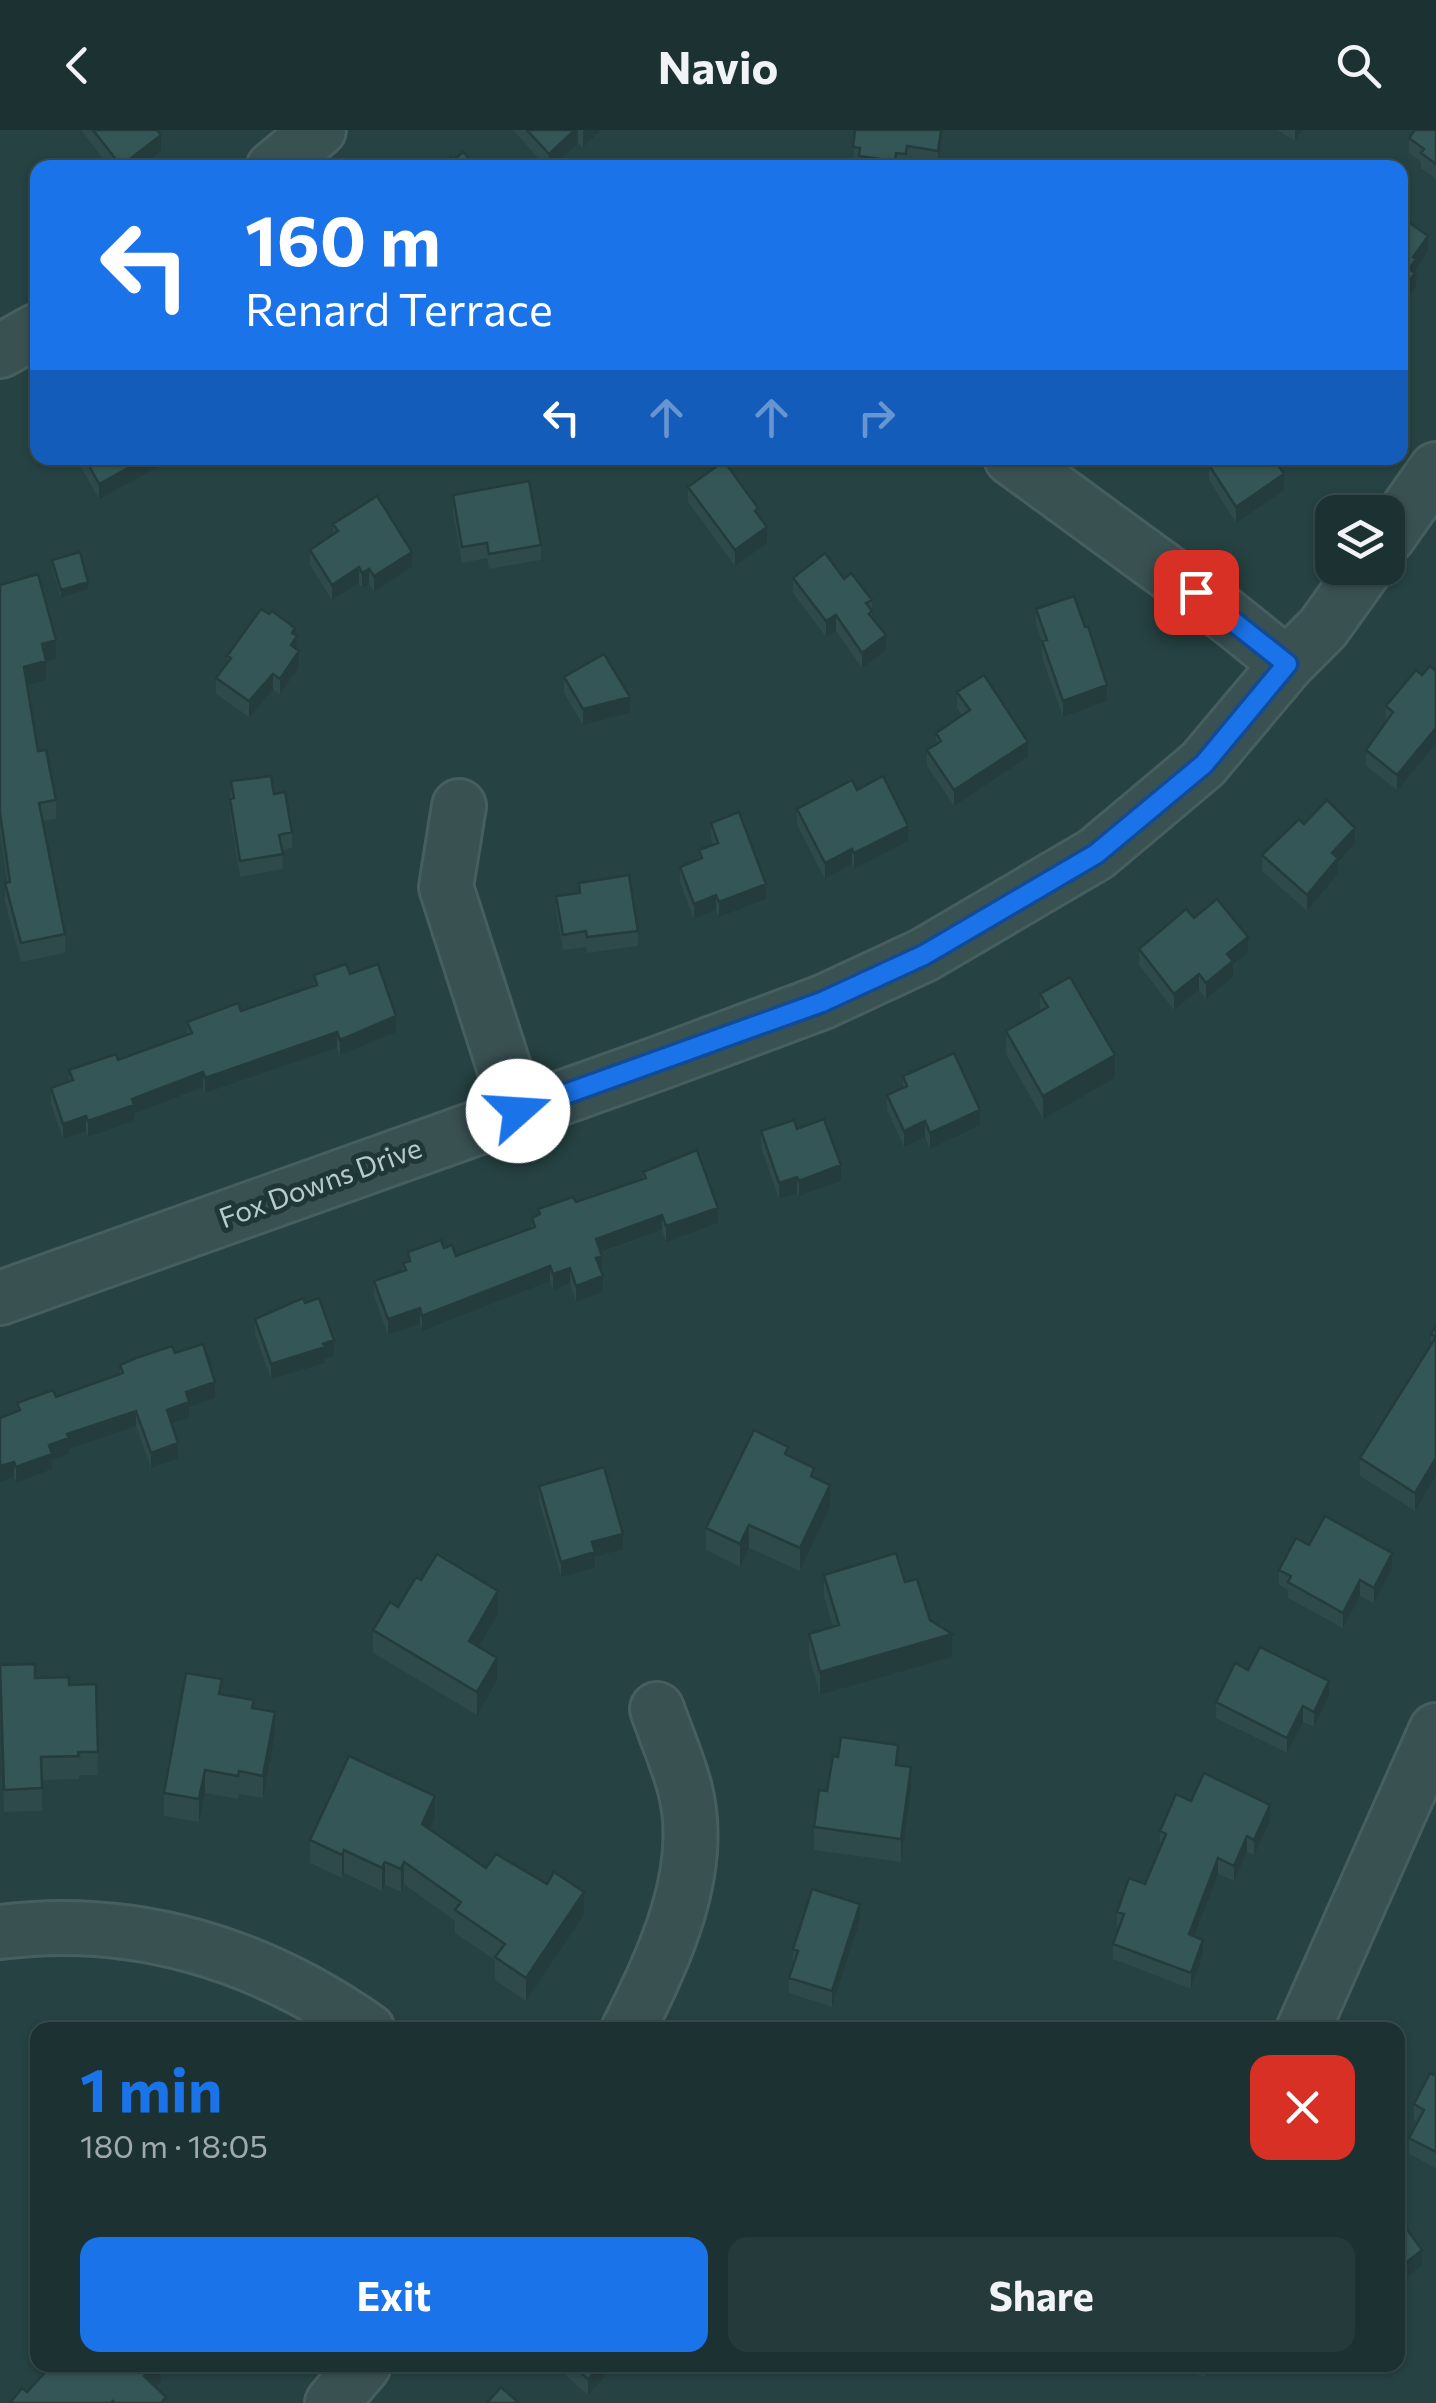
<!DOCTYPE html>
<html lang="en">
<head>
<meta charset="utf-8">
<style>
  body { margin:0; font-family:Commissioner,sans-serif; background:#253a3a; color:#f1f3f6; height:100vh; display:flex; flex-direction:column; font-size:38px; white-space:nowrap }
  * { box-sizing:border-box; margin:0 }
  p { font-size:32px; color:#a0aaac }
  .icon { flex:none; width:55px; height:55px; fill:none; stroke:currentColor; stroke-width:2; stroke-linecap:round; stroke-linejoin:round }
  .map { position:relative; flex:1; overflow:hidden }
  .drawer { position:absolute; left:30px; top:1892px; width:1375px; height:350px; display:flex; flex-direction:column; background:#1c3232; border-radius:20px; box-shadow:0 2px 8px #0004,0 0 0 2px #3a4d4d }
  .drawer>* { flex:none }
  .top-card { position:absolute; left:30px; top:30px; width:1378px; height:305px; border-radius:20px; box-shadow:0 2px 8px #0004,0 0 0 2px #3a4d4d; background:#1a73e8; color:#fff; overflow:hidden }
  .buttons { position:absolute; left:1315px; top:365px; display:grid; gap:20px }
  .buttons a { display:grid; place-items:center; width:90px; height:90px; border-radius:20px; background:#1c3232; box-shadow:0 2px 8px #0004,0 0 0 2px #3a4d4d; font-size:50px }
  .pin { position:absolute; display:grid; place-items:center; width:85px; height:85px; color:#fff; margin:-42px; border-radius:20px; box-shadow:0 5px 15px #0006 }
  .me { position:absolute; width:110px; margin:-55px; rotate:71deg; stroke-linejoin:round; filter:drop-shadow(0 0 8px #0008) }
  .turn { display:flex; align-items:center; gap:35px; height:210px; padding:0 50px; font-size:45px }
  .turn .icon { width:130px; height:130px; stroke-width:2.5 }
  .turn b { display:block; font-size:70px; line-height:85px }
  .lanes { display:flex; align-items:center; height:95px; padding:0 50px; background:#0003; justify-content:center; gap:50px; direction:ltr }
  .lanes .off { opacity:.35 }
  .round { display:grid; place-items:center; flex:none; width:105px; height:105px; border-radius:20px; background:#253a3a }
  .overview { display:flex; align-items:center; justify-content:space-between; height:170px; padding:0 50px }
  h1 { font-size:60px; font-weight:700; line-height:75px; color:#1a73e8 }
  .button { display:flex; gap:20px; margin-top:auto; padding:20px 50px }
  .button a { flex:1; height:115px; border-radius:20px; background:#1a73e8; color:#fff; font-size:40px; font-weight:700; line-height:115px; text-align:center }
  .button a+a { background:#253a3a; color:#f1f3f6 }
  header { display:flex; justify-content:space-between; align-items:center; height:130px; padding:0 50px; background:#1c3232; font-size:45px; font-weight:700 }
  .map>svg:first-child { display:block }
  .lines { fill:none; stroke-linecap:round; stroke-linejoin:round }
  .minor-casing { stroke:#475e5e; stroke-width:58 }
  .minor { stroke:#3a5152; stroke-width:52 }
  .wall { fill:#2e4a4a }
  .shaded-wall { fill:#253c3c }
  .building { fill:#355656; stroke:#253c3c; stroke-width:2.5 }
  .route-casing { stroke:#114b97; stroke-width:25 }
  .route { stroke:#1a73e8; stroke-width:18 }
  .labels { text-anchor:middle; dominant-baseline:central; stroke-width:10; stroke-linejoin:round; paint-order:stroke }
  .street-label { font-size:28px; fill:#b7cbcc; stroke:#1f3737 }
</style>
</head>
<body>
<header><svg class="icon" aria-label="back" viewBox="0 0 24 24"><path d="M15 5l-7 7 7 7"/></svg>Navio<svg class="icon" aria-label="search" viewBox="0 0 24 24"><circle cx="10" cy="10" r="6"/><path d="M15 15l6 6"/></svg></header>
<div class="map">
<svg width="1436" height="2273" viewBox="0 0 1436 2273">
  <rect width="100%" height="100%" fill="#264242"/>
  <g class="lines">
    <!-- minor casing -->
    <g class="minor-casing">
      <path id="minor" d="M273,38L319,0
        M0,221L38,200
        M1011,328L1226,485L1287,534
        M1388,407L1436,339
        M459,676L446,757L518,981
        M0,1168L659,933L823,872L924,825L1096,724L1203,634L1287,534L1323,498L1366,438
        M0,1802C133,1785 259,1823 368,1900
        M628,1900C664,1828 706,1741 685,1659C678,1632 666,1605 657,1579
        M1303,1900L1436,1600
        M332,2273L364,2235"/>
    </g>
    <!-- minor -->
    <use href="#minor" class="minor"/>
  </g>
  <!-- wall -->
  <path class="wall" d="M81,0H157L161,21L139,38H110Z
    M513,0H601L583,17L578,13L552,38H547Z
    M855,0H943L938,36L907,32L906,38H859V34L853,33Z
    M1277,0H1302L1295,11Z
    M1436,0V49L1421,38V32L1409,23V8Z
    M76,328H164V334L99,369Z
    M1209,335L1284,360L1236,393L1209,350Z
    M688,357L758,384L767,413L735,436L688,372Z
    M453,365L541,415V430L489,439L487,428L462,433L453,381Z
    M333,394L412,437L374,462L369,454L362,458L359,453L332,470L310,435V420L333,404Z
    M52,430L88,459L61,468L52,438Z
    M793,448L844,449L872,470V488L886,520L862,538L836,501L826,507L793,463Z
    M0,455L56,529L46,532V550L27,555L38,621L56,670V689L42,691L65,804V823L21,832L5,772V753L7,752L0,702Z
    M1036,479L1107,571L1063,587L1042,527V511L1036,495Z
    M295,504L299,537L280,564L273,560L249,587L216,564V548L227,533V526Z
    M1416,540L1397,660L1366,636V620L1386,591V576Z
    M564,547L630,583L583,595L564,563Z
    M957,562L1028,627L954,676L927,636V620L936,615V603L962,585L957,578Z
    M231,651L274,664L292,702V718L282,720L283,739L240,747L230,685Z
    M857,660L908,711L854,739L852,734L825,749L797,695V679Z
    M711,693L766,769L719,787L716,780L694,789L680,752V737L699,729V720L713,715L711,708Z
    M1304,694L1355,713L1338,732V744L1307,781L1262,741V725Z
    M579,753L638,801V816L587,823L586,817L563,820L556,782V766L579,763Z
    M1194,788L1248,823L1233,834V847L1206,869L1199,860L1174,880L1139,835V819Z
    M350,844L396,902L340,925L337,918L205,963L203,957L134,984V991L88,1007L86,1001L63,1009L51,973V958L69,951V940L118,930L187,905V892L241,881L314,856V845Z
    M1040,864L1115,948L1043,989L1006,924V901L1040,881Z
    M903,946L980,995L930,1019L925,1007L904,1017L887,980V965L903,957Z
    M797,999L841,1051L799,1066L797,1063L779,1069L761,1017V1001Z
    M643,1042L718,1093L666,1112L662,1100L601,1123L603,1162L576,1172L570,1153L553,1160L550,1151L422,1201L420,1194L388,1205L374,1166V1151L403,1140V1133L408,1132V1122L444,1118L456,1126L532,1098V1088L538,1085V1079L576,1072L643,1049Z
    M305,1173L334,1226L325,1229V1233L271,1249L255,1204V1189Z
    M1436,1196V1346L1415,1381L1360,1346V1328L1431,1215V1204Z
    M175,1223L215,1268L189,1277V1288L172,1294L178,1329L151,1338L136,1296L69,1319V1324L52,1330V1339L16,1353L14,1347L0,1352V1288L17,1281V1273L56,1267L120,1244V1235Z
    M788,1325L814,1347L830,1377L800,1441L749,1418L740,1437L706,1420V1398Z
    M539,1356L623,1419L595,1427V1438L561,1447L539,1371Z
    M1309,1415L1392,1439L1374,1473L1360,1466L1343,1498L1288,1468V1460L1279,1455V1440Z
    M824,1445L905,1452L952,1527L820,1565L809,1526V1504L833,1497L824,1467Z
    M398,1477L498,1484L479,1517L497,1551L477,1585L373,1523V1500Z
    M0,1535L35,1548L69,1555L96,1554L98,1645H79V1649L42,1650V1681L4,1682Z
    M1248,1540L1329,1567L1314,1597L1303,1592L1287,1623L1216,1588V1572Z
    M222,1564L254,1578L275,1604L263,1668L239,1664L238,1669L205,1663L199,1692L164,1686V1663Z
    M898,1635L911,1660L901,1732L814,1720V1697L827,1661Z
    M1191,1671L1270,1691L1254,1725L1247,1722L1234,1751L1218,1744L1194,1806L1203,1825L1191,1859L1113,1829V1814L1119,1798L1117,1797V1782L1145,1754L1160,1717V1701Z
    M435,1689L430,1700L486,1738L584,1785L526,1871L495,1850V1830L455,1803V1791L404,1754L401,1762L385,1755L382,1761L344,1743L342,1748L310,1733V1710Z
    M860,1790L832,1877L789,1863V1848L793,1834V1819Z
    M1436,1946V2038L1409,2024V2008L1417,1992L1414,1990V1974Z
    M554,2235H615L588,2265Z
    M1172,2235H1209L1205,2247L1172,2236Z"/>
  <!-- shaded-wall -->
  <path class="shaded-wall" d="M575,0H578V13L552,38H549V24Z
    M584,0H601L583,17V1Z
    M941,0H943L938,36V21Z
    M1295,0H1302L1295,11Z
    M161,5V21L139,38H121Z
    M1428,106V121L1416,139L1415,158L1400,179V164L1413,127Z
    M146,328H164V334L99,369V354Z
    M1284,344V360L1236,393V377Z
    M767,397V413L735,436V420Z
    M412,422V437L374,462V446Z
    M359,437V453L332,470V455Z
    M369,439V454L362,458V443Z
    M88,452V459L61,468V460Z
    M836,485V501L826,507V491Z
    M295,498L297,521L291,531L292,503Z
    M886,505V520L862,538V523Z
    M56,510V529L46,532V550L24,556V537L42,514Z
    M299,521V537L280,564V549Z
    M273,544V560L249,587V571Z
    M1107,555V571L1063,587V571Z
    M630,567V583L583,595V579Z
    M1436,598V614L1397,660V645Z
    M1028,612V627L954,676V660Z
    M908,696V711L854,739V723Z
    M1355,698V713L1338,732V744L1307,781V765L1332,723Z
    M852,719V734L825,749V733Z
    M766,754V769L719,787V772Z
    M716,765V780L694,789V774Z
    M1248,807V823L1233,834V847L1206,869V853L1227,824Z
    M1199,844V860L1174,880V864Z
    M396,886V902L340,925V910Z
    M337,902V918L205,963V948Z
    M1115,925V948L1043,989V966Z
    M203,942V957L134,984V991L88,1007V991L132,969Z
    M980,980V995L930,1019V1003Z
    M86,986V1001L63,1009V994Z
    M925,991V1007L904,1017V1001Z
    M841,1035V1051L799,1066V1051Z
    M797,1047V1063L779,1069V1053Z
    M718,1078V1093L666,1112V1096Z
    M662,1085V1100L596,1124V1109Z
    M602,1126V1141L596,1144V1128Z
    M550,1136V1151L422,1201V1186Z
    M570,1138V1153L553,1160V1144Z
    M603,1146V1162L576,1172V1156Z
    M420,1178V1194L388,1205V1189Z
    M334,1210V1226L325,1229V1233L271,1249V1234Z
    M215,1252V1268L189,1277V1288L167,1295V1280L186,1262Z
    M136,1281V1296L69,1319V1324L52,1330V1339L16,1353V1337L67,1304Z
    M178,1313V1329L151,1338V1323Z
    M1436,1328V1346L1415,1381V1363Z
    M14,1332V1347L0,1352V1336Z
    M830,1355V1377L800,1441V1418Z
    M749,1395V1418L740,1437V1414Z
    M623,1404V1419L595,1427V1438L561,1447V1432L592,1412Z
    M1392,1423V1439L1374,1473V1458Z
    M1360,1450V1466L1343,1498V1483Z
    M498,1461V1484L469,1534V1511Z
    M952,1504V1527L820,1565V1542Z
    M497,1528V1551L477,1585V1562Z
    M1329,1551V1567L1314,1597V1582Z
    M1303,1576V1592L1287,1623V1608Z
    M275,1582V1604L263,1668V1646Z
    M911,1637V1660L901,1732V1709Z
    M205,1640V1663L199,1692V1669Z
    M435,1666V1689L422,1717V1694Z
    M1270,1675V1691L1254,1725V1710Z
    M1247,1706V1722L1234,1751V1736Z
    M344,1720V1743L342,1748V1725Z
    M1218,1728V1744L1189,1820V1804Z
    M385,1732V1755L382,1761V1738Z
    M404,1732V1754L401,1762V1739Z
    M584,1762V1785L526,1871V1848Z
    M860,1774V1790L832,1877V1861Z
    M1203,1810V1825L1191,1859V1843Z
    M1422,2120V2135L1398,2154V2139Z
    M154,2235H168L161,2242V2251L144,2269V2246Z
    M601,2235H615L588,2265V2249Z"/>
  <!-- building -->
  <path class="building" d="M93,0H157L161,5L121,36Z
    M527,0H575L549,24Z
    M855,0H941L938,21L907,16L906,24L896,23L895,31L859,26L860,18L853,17Z
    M1415,0H1436V34L1421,23L1424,19L1409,8Z
    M463,22L477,38H438L451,27L454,30Z
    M1400,86L1428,106L1413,127L1416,129L1409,139L1415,143L1400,164Z
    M85,328H146L99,354Z
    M1220,328H1273L1284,344L1236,377L1209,335Z
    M724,331L758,378L755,381L767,397L735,420L688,357Z
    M529,351L541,415L489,424L487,413L462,417L453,365Z
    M377,366L412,422L374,446L369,439L362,443L359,437L332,455L310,420L338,401L333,394Z
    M80,422L88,452L61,460L52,430Z
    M825,423L844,449L851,443L872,470L866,473L872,481L869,484L886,505L862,523L836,485L826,491L793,448Z
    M38,444L56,510L42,514L46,531L24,537L38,621L46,620L56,670L39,673L65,804L21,813L5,753L10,752L0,683V455Z
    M1074,466L1085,497L1088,496L1107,555L1063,571L1042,511L1047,510L1036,479Z
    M261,479L269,484L272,481L295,498L292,503L297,506L291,515L299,521L280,549L273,544L249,571L216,548L231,528L227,526Z
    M604,524L630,567L583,579L564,547Z
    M1430,536L1436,541V598L1397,645L1366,620L1393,582L1386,576L1416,540L1422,545Z
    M984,545L1028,612L954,660L927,620L941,611L936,603L970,580L957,562Z
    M271,646L274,664L285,662L292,702L279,705L283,724L240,731L230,669L234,668L231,651Z
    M883,646L908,696L854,723L852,719L825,733L797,679L852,650L857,660Z
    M1327,670L1355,698L1332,723L1338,728L1307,765L1262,725L1299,689L1304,694Z
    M739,682L766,754L719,772L716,765L694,774L680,737L702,728L699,720L718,713L711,693Z
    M629,745L638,801L587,807L586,801L563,805L556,766L580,763L579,753Z
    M1217,769L1248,807L1227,824L1233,831L1206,853L1199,844L1174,864L1139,819L1186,779L1194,788Z
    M346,834L350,844L378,834L396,886L340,910L337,902L205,948L203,942L132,969L134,975L88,991L86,986L63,994L51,958L73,950L69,940L116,924L118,930L192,903L187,892L238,873L241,881L317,855L314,845Z
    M1070,847L1115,925L1043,966L1006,901L1048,877L1040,864Z
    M954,923L980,980L930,1003L925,991L904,1001L887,965L907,956L903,946Z
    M824,989L841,1035L799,1051L797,1047L779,1053L761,1001L794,990L797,999Z
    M697,1020L718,1078L666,1096L662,1085L596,1109L602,1126L596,1128L603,1146L576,1156L570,1138L553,1144L550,1136L422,1186L420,1178L388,1189L374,1151L406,1140L403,1133L410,1131L408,1122L441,1110L444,1118L452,1115L456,1126L535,1097L532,1088L540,1084L538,1079L573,1067L576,1072L646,1048L643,1042Z
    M303,1168L305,1173L319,1168L334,1210L323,1214L325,1217L271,1234L255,1189Z
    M1436,1196V1328L1415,1363L1360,1328L1436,1207L1431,1204Z
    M203,1214L215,1252L186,1262L189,1272L167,1280L178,1313L151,1323L136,1281L67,1304L69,1308L49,1315L52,1324L16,1337L14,1332L0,1336V1288L20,1280L17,1273L53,1260L56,1267L123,1243L120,1235L136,1228L172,1216L175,1223Z
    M754,1300L788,1317L785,1324L814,1338L811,1346L830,1355L800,1418L749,1395L740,1414L706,1398Z
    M604,1337L623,1404L592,1412L595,1422L561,1432L539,1356Z
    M1325,1386L1392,1423L1374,1458L1360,1450L1343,1483L1288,1452L1291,1446L1279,1440L1296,1408L1309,1415Z
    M896,1423L905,1452L917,1449L930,1490L952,1504L820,1542L809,1504L839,1495L824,1445Z
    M437,1424L498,1461L469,1511L497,1528L477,1562L373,1500L390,1472L398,1477L416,1447L421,1450Z
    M1260,1517L1329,1551L1314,1582L1303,1576L1287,1608L1216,1572L1235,1533L1248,1540Z
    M35,1534V1548L69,1547V1555L96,1554L98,1622H78L79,1626L41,1627L42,1658L4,1660L0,1535Z
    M186,1543L222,1549L219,1564L254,1570L252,1578L275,1582L263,1646L239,1641L238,1646L205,1640L199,1669L164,1663Z
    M841,1607L898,1615L896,1635L911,1637L901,1709L814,1697L819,1660L827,1661L833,1626L838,1627Z
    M349,1626L435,1666L422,1694L486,1738L496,1724L547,1754L554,1742L584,1762L526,1848L495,1827L505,1814L455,1780L461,1772L404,1732L401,1739L385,1732L382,1738L344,1720L342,1725L310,1710Z
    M1204,1643L1270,1675L1254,1710L1247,1706L1234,1736L1218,1728L1189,1804L1203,1810L1191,1843L1113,1814L1124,1784L1117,1782L1129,1748L1145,1754L1166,1704L1160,1701L1176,1664L1191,1671Z
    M812,1759L860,1774L832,1861L789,1848L798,1821L793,1819Z
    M1430,1943L1436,1946V2022L1409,2008L1424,1980L1414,1974Z
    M1398,2087L1422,2120L1398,2139Z
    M52,2235H154L144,2246L166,2267L161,2273H115L113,2271L111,2273H10L22,2258L27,2262Z
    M572,2235H601L588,2249Z
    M501,2257L519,2273H487Z"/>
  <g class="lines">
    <!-- route casing -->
    <g class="route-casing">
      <path id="route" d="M518,981L822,872L924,825L1096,724L1204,634L1287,534L1196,462"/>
    </g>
    <!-- route -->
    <use href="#route" class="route"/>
  </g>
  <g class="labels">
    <!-- street labels -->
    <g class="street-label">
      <text transform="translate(320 1052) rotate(-20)">Fox Downs Drive</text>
    </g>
  </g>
</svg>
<div class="buttons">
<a><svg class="icon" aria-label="layers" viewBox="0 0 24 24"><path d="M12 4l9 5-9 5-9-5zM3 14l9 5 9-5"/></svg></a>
</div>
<div class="pin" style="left:1196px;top:462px;background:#d93025"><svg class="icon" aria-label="arrive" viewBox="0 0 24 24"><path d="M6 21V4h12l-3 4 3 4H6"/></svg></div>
<svg class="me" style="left:518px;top:981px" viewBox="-20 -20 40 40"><circle r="19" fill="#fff"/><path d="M0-13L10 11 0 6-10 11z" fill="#1a73e8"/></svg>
<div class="top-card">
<div class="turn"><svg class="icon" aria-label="left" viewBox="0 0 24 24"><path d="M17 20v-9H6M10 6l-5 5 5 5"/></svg><div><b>160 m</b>Renard Terrace</div></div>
<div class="lanes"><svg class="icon" aria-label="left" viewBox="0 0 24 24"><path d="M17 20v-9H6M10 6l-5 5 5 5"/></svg><svg class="icon off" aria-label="ahead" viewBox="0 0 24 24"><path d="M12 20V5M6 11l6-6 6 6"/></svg><svg class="icon off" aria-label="ahead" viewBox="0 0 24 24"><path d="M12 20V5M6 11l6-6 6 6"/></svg><svg class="icon off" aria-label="right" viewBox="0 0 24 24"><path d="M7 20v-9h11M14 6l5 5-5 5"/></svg></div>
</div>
<section class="drawer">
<div class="overview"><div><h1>1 min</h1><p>180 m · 18:05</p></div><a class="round" style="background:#d93025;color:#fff"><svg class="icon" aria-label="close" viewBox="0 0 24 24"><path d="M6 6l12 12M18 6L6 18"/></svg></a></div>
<div class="button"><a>Exit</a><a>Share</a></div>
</section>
</div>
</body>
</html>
